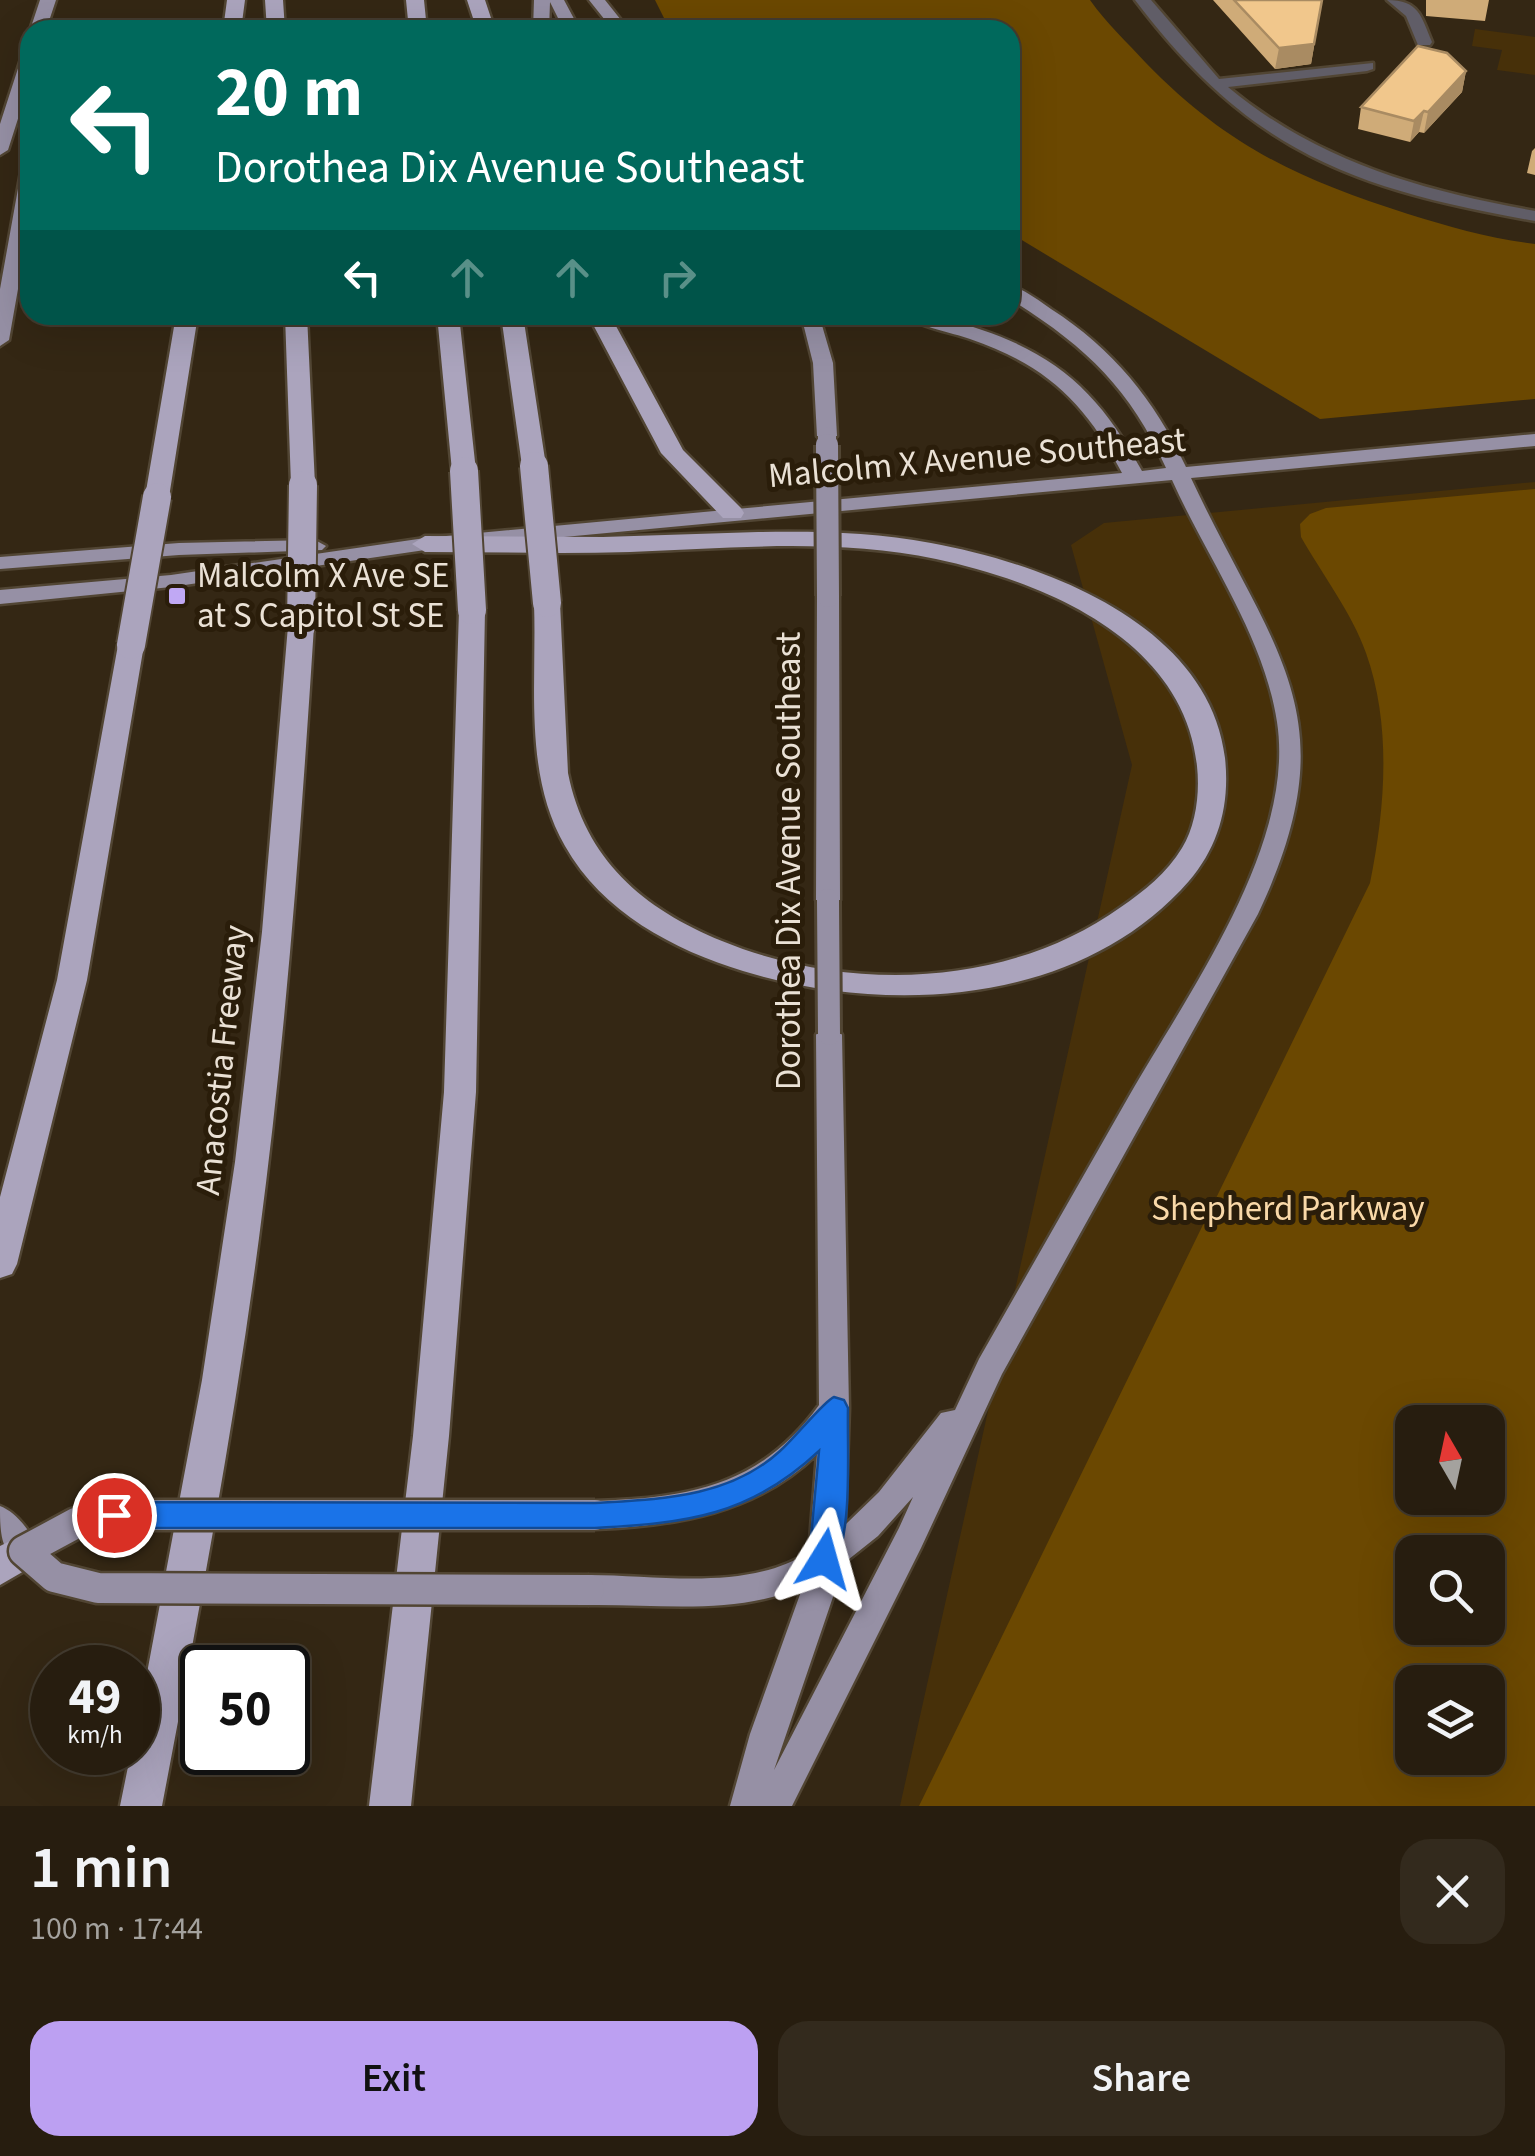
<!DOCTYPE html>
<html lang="en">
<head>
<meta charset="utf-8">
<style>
  body { margin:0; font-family:"Source Sans 3",sans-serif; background:#332a1d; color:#f1f3f6; height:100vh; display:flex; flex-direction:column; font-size:38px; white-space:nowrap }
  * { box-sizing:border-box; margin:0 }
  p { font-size:32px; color:#a4a29e }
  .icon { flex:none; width:55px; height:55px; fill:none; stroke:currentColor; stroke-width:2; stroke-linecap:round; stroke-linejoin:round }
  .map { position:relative; height:1806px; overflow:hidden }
  .drawer { display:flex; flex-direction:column; background:#271d0f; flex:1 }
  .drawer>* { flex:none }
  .banner { position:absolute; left:20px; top:20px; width:1000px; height:305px; border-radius:30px; box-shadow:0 10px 40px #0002,0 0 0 2px #433b2f; background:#00695c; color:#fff; overflow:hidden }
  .needle { width:65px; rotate:351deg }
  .fabs { position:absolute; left:1395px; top:1405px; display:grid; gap:20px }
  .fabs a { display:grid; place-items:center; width:110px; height:110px; border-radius:20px; background:#271d0f; box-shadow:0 10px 40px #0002,0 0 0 2px #433b2f; font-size:50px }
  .speed { position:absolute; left:30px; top:1645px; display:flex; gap:20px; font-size:50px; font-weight:700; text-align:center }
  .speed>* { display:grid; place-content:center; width:130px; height:130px; border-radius:50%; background:#271d0f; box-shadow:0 10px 40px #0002,0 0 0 2px #433b2f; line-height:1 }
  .speed small { font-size:25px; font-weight:400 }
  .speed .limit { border:5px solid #111; border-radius:15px; background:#fff; color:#111 }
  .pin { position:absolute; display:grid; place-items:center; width:85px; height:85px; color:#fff; margin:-42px; border:5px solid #fff; border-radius:50%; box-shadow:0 2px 10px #0007 }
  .me { position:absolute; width:110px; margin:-55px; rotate:8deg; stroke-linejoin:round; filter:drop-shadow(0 0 8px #0008) }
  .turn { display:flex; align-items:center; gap:35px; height:210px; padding:0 30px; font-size:45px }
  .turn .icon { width:130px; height:130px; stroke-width:2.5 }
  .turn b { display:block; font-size:70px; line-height:85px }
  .lanes { display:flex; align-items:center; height:95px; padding:0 30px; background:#0003; justify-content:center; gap:50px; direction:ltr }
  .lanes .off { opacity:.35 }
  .round { display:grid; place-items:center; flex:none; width:105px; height:105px; border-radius:30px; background:#332a1d }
  .head { display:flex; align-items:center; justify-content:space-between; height:170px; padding:0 30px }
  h1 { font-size:60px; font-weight:600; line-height:75px }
  .action { display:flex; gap:20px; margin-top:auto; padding:20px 30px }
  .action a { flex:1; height:115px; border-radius:30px; background:#bca0f2; color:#111; font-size:40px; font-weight:600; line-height:115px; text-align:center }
  .action a+a { background:#332a1d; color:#f1f3f6 }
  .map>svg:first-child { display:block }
  .green { fill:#473009; fill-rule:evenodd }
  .forest { fill:#6b4801; fill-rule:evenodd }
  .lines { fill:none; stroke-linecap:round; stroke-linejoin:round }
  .minor-casing { stroke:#514533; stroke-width:5 }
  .major-casing { stroke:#514533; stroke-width:5 }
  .highway-casing { stroke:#514533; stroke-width:5 }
  .minor { fill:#605d67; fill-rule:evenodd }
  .major { fill:#9690a5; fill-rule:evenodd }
  .highway { fill:#aba4bd; fill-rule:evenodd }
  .major-bridge-far2-casing { stroke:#514533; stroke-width:21; stroke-linecap:butt }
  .major-bridge-far1-casing { stroke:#514533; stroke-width:28; stroke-linecap:butt }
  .major-bridge-casing { stroke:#514533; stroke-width:35; stroke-linecap:butt }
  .highway-bridge-casing { stroke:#514533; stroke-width:32; stroke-linecap:butt }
  .major-bridge-far2 { stroke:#9690a5; stroke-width:18 }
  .major-bridge-far1 { stroke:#9690a5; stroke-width:22 }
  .major-bridge { stroke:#9690a5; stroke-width:30 }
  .highway-bridge { stroke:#aba4bd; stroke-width:28 }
  .wall { fill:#cfab78 }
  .shaded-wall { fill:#a98b62 }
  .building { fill:#f1c78c; stroke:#a98b62; stroke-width:2.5 }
  .route { fill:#1a73e8; stroke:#114b97; stroke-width:2.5 }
  .poi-dot { fill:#c0a8f4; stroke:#2a1d0a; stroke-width:4 }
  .labels { text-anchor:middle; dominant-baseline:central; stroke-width:10; stroke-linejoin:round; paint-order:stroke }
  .street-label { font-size:35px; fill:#eae1d5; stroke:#2a1d0a }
  .poi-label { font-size:35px; fill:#eae1d5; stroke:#2a1d0a; text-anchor:start }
  .park-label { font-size:35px; fill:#f9d8a8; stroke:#2a1d0a }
</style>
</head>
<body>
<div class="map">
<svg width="1535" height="1806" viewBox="0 0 1535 1806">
  <rect width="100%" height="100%" fill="#342714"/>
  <!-- green -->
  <path class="green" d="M1475,29L1535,37V75L1497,70L1502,50L1472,46Z
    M1535,482V1806H900L1132,765L1071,545L1104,523ZM1412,1422H1488V1498H1412ZM1412,1552H1488V1628H1412ZM1412,1682H1488V1758H1412Z"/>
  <!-- forest -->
  <path class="forest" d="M655,0H1090C1106,23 1127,42 1146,63C1227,146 1298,179 1408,214C1450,227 1492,239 1535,244V399L1320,419L1010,233V30H670Z
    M1535,489V1806H919L1370,883C1385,809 1392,726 1366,653C1352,613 1322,574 1301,537L1300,524L1310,514L1326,508ZM1412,1422H1488V1498H1412ZM1412,1552H1488V1628H1412ZM1412,1682H1488V1758H1412Z"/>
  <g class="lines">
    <!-- minor casing -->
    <g class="minor-casing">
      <path id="minor" d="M1135,0H1151L1219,79L1373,63V69L1367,71L1228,87C1318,162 1423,191 1535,211V221C1353,189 1250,152 1135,0Z
        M1387,0C1419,0 1421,16 1432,42L1430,45H1418L1406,16Z"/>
    </g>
    <!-- major casing -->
    <g class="major-casing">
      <path id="major" d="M40,0H56L46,30H30Z
        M534,0H564L580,30H564L550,2L549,30H533Z
        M589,0H605L629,30H613Z
        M30,51V81L8,150L0,155V124L22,56Z
        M30,167V221L9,340L0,346V289L21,172Z
        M1010,285C1025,290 1038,300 1051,309C1113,349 1154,399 1186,467L1535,434V446L1191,478C1273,654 1352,715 1258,914L1002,1374L921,1548L792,1806H730L750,1734L803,1586C737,1616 660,1604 589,1605L578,1600L573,1590L578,1580L589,1575C659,1575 747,1592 809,1552L817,1454C757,1513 676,1526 595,1529L584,1525L579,1515L584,1505L595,1501C689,1498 761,1486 819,1405L816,1035L820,1028H838L842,1035L849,1408L845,1525L879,1492L941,1413L955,1410L979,1359C1029,1271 1079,1184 1129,1096C1188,993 1296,845 1277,722C1264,636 1207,558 1172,480L425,550L171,587L0,604V590L171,575L425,538L1122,473C1085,402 1046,365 970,339C951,332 921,328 906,315C934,315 956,321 982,330C1062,357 1102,398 1142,471L1166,468C1129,387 1085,346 1010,299ZM913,1497L899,1528L774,1770L834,1594L839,1567L878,1536Z
        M801,315H819L833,363L837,436L827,442L817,436L813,363Z
        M315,540L326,546L322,550L179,555L0,569V557L179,543Z
        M828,589L839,596L840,900L828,909L816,900L817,596Z
        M0,1506C18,1513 32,1534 40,1551L35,1561L24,1565C0,1555 0,1531 0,1506Z"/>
    </g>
    <!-- highway casing -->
    <g class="highway-casing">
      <path id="highway" d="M227,0H245L241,30H223Z
        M265,0H283L285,30H267Z
        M406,0H424L427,30H409Z
        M467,0H485L495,30H477Z
        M176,315H198L169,497L157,504L145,497Z
        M285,315H307L315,485L303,492L291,485Z
        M437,315H459L476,471L464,478L452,471Z
        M501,315H523L546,466L534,473L522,466Z
        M588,315H610L683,450L741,508L744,513L741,518H723L661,453Z
        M758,532C816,531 874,532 931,543C1046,564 1209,625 1225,758C1230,804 1219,846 1189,881C1081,1005 890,1016 743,971C674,950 602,912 565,846C523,773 537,684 534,603L538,597L547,595L560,603L568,773C585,859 643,909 722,941C849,993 1008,988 1121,907C1144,891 1167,873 1182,848C1196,825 1200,793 1197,766C1184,640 1045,582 936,559C835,538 731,548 630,552C561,554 493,552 425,552L412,544L425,536L603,537Z
        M472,602L485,610L476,1092L449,1436L411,1806H369L413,1436L444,1092L459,610Z
        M301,618L314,626C301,830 286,1035 259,1238C234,1428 198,1617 162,1806H120L131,1752H138V1721L202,1380L235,1162L262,932L288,626Z
        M131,637L144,645L87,980L17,1264L12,1274L0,1278V1197L57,980L118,645Z
        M24,1534L38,1539L43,1551L38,1563L0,1585V1546Z"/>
    </g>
    <!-- minor -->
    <use href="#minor" class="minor"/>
    <!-- major -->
    <use href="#major" class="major"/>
    <!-- highway -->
    <use href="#highway" class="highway"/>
    <!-- major-bridge-far2 casing -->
    <g class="major-bridge-far2-casing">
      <path id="major-bridge-far2" d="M827,436V447"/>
    </g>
    <!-- major-bridge-far1 casing -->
    <g class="major-bridge-far1-casing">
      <path id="major-bridge-far1" d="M827,445L828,596
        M828,900L829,1034"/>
    </g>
    <!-- major-bridge casing -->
    <g class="major-bridge-casing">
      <path id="major-bridge" d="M589,1590L98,1588L54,1577L24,1551L76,1523L114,1515H595"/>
    </g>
    <!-- highway-bridge casing -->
    <g class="highway-bridge-casing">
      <path id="highway-bridge" d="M534,466L547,603
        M464,471L472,610
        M301,626L303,485
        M131,645L157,497"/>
    </g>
    <!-- major-bridge-far2 -->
    <use href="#major-bridge-far2" class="major-bridge-far2"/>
    <!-- major-bridge-far1 -->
    <use href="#major-bridge-far1" class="major-bridge-far1"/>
    <!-- major-bridge -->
    <use href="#major-bridge" class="major-bridge"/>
    <!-- highway-bridge -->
    <use href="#highway-bridge" class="highway-bridge"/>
  </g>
  <!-- wall -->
  <path class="wall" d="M1213,0H1322L1311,64L1275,69Z
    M1426,0H1489L1485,21L1426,16Z
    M1466,71L1462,92L1424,133L1419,132L1410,142L1358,129L1361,107Z
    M1535,148V175L1527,173L1532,151Z"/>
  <!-- shaded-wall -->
  <path class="shaded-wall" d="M1322,0L1311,64L1275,69L1279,48Z
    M1466,71L1462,92L1424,133L1428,112Z
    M1424,111L1419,132L1410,142L1414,121Z"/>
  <!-- building -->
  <path class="building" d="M1234,0H1322L1314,44L1279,48Z
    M1418,46L1447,53L1466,71L1428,112L1424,111L1414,121L1361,107Z"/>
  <!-- route -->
  <path class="route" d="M834,1397L844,1400L848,1408C847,1454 853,1527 834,1568L824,1572L814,1568L809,1559L819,1451C750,1516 687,1523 595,1528H114L104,1524L100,1515L104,1506L114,1502L595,1503C660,1499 729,1498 780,1451C793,1440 825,1400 834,1397Z"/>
  <!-- markers -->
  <rect class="poi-dot" x="167" y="586" width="20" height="20" rx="5"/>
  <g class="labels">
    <!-- street labels -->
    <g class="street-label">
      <text transform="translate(977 458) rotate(-5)">Malcolm X Avenue Southeast</text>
      <text transform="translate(789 861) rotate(-90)">Dorothea Dix Avenue Southeast</text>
      <text transform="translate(222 1060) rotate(-84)">Anacostia Freeway</text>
    </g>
    <!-- poi labels -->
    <g class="poi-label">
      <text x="197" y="576">Malcolm X Ave SE<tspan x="197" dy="40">at S Capitol St SE</tspan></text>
    </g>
    <!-- park labels -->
    <g class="park-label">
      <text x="1288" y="1209">Shepherd Parkway</text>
    </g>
  </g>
</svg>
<div class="fabs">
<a><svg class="needle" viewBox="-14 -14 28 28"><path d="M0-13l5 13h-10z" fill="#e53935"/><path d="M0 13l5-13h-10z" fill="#a4a29e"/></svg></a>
<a><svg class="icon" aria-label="search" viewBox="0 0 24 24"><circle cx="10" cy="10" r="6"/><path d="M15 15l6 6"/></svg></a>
<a><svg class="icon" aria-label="layers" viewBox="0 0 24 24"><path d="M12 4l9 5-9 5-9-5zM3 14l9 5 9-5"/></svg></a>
</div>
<div class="speed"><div>49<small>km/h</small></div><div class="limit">50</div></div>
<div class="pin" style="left:114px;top:1515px;background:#d93025"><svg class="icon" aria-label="arrive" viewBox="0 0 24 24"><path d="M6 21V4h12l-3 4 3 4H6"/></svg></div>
<svg class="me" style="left:824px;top:1559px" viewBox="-20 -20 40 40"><path d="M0-17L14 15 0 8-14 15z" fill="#1a73e8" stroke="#fff" stroke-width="4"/></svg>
<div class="banner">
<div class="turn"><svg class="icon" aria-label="left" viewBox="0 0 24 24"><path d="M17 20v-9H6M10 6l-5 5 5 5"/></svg><div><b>20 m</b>Dorothea Dix Avenue Southeast</div></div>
<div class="lanes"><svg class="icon" aria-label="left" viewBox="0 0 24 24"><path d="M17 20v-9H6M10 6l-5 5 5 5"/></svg><svg class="icon off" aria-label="ahead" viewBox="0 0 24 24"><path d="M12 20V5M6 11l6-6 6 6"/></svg><svg class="icon off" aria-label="ahead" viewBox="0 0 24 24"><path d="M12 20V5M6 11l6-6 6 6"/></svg><svg class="icon off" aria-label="right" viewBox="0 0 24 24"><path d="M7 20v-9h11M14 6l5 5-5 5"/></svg></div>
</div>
</div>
<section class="drawer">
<div class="head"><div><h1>1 min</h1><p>100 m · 17:44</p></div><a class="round"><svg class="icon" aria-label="close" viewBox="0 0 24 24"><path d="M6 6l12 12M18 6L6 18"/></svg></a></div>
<div class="action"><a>Exit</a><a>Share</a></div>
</section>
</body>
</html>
